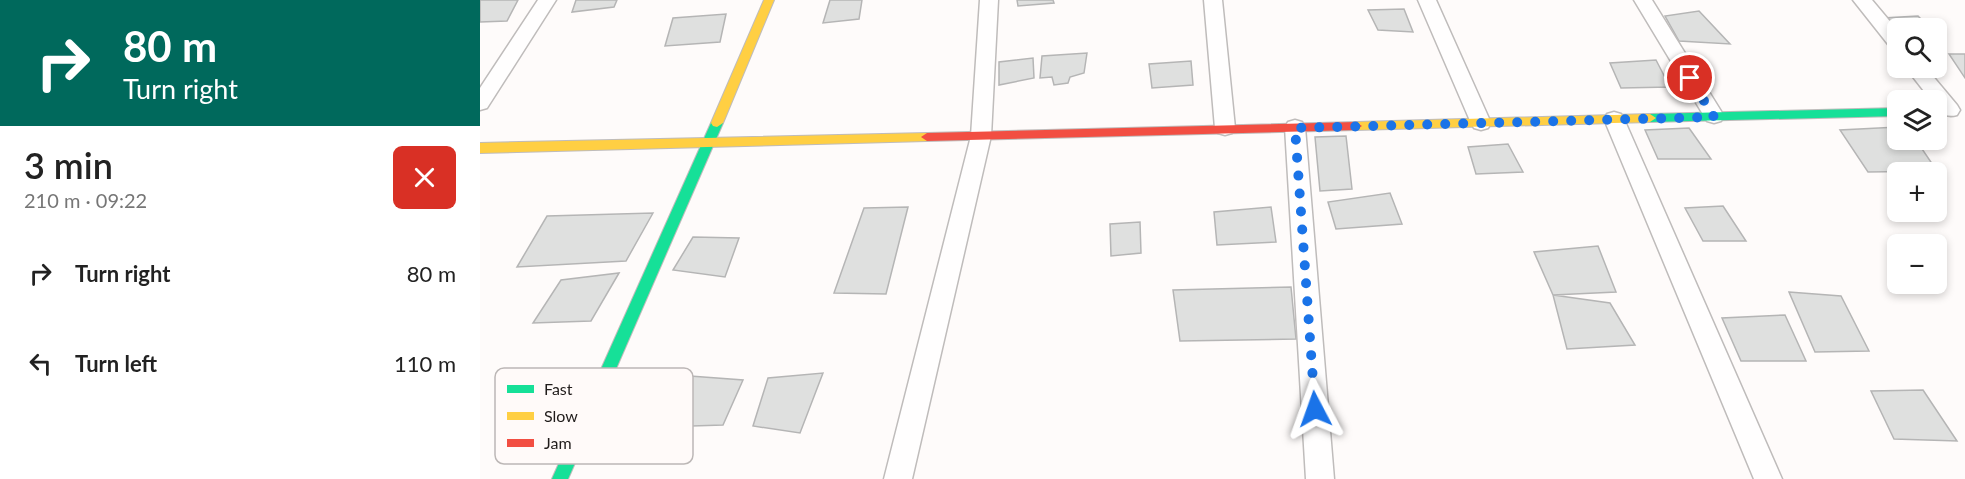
<!DOCTYPE html>
<html lang="en">
<head>
<meta charset="utf-8">
<style>
  body { margin:0; font-family:Lato,sans-serif; background:#f6f6f6; color:#222; height:100vh; display:flex; flex-direction:column; font-size:22px; white-space:nowrap }
  * { box-sizing:border-box; margin:0 }
  p { font-size:20px; color:#767676 }
  .icon { flex:none; width:33px; height:33px; fill:none; stroke:currentColor; stroke-width:2; stroke-linecap:round; stroke-linejoin:round }
  .map { position:relative; flex:1; overflow:hidden }
  .panel { display:flex; flex-direction:column; background:#fff; width:480px }
  .panel>* { flex:none }
  .top-card { background:#00695c; color:#fff; overflow:hidden }
  .controls { position:absolute; left:1407px; top:18px; display:grid; gap:12px }
  .controls a { display:grid; place-items:center; width:60px; height:60px; border-radius:9px; background:#fff; box-shadow:0 3px 9px #0003; font-size:30px }
  .pin { position:absolute; display:grid; place-items:center; width:51px; height:51px; color:#fff; margin:-26px; border:3px solid #fff; border-radius:50%; box-shadow:0 2px 6px #0007 }
  .me { position:absolute; width:66px; margin:-33px; rotate:356deg; stroke-linejoin:round; filter:drop-shadow(0 0 4px #0008) }
  .turn { display:flex; align-items:center; gap:21px; height:126px; padding:0 24px; font-size:27px }
  .turn .icon { width:78px; height:78px; stroke-width:2.5 }
  .turn b { display:block; font-size:42px; line-height:51px }
  .round { display:grid; place-items:center; flex:none; width:63px; height:63px; border-radius:9px; background:#f6f6f6 }
  .summary { display:flex; align-items:center; justify-content:space-between; height:102px; padding:0 24px }
  h1 { font-size:36px; font-weight:600; line-height:45px }
  ul { padding:0; list-style:none }
  li { display:flex; align-items:center; gap:18px; height:90px; padding:0 24px }
  li div { flex:1 }
  li b { display:block; font-size:22px }
  li em { font-style:normal }
  main { display:flex; flex:1; min-height:0 }
  .map>svg:first-child { display:block }
  .building { fill:#dfe0df; stroke:#b5b5b5; stroke-width:1.5 }
  .lines { fill:none; stroke-linecap:round; stroke-linejoin:round }
  .street-casing { stroke:#bfbcbb; stroke-width:3 }
  .fast-casing { stroke:#bfbcbb; stroke-width:2 }
  .slow-casing { stroke:#bfbcbb; stroke-width:2 }
  .jam-casing { stroke:#bfbcbb; stroke-width:2 }
  .street { fill:#fffefe; fill-rule:evenodd }
  .fast { fill:#16e098; fill-rule:evenodd }
  .slow { fill:#ffcf43; fill-rule:evenodd }
  .jam { fill:#f24e42; fill-rule:evenodd }
  .route { stroke:#1a73e8; stroke-width:10; stroke-dasharray:0 18 }
  .key { fill:#fffaf9; stroke:#bcb7b6; stroke-width:1.5 }
  .key-label { font-size:16px; fill:#201c1b }
</style>
</head>
<body>
<main>
<section class="panel">
<div class="top-card">
<div class="turn"><svg class="icon" aria-label="right" viewBox="0 0 24 24"><path d="M7 20v-9h11M14 6l5 5-5 5"/></svg><div><b>80 m</b>Turn right</div></div>
</div>
<div class="summary"><div><h1>3 min</h1><p>210 m · 09:22</p></div><a class="round" style="background:#d93025;color:#fff"><svg class="icon" aria-label="close" viewBox="0 0 24 24"><path d="M6 6l12 12M18 6L6 18"/></svg></a></div>
<ul>
<li><svg class="icon" aria-label="right" viewBox="0 0 24 24"><path d="M7 20v-9h11M14 6l5 5-5 5"/></svg><div><b>Turn right</b></div><em>80 m</em></li>
<li><svg class="icon" aria-label="left" viewBox="0 0 24 24"><path d="M17 20v-9H6M10 6l-5 5 5 5"/></svg><div><b>Turn left</b></div><em>110 m</em></li>
</ul>
</section>
<div class="map">
<svg width="1485" height="479" viewBox="0 0 1485 479">
  <rect width="100%" height="100%" fill="#fefbfa"/>
  <!-- building -->
  <path class="building" d="M0,0H38L27,21L0,22Z
    M96,0H137L134,7L92,12Z
    M350,0H382L379,19L343,23Z
    M537,0H573L574,3L538,6Z
    M924,9L933,32L898,30L888,10Z
    M1219,11L1250,44L1199,41L1185,16Z
    M246,14L240,42L185,46L193,18Z
    M1438,16L1450,28H1418V32L1404,18Z
    M607,53L604,73L590,77L588,83L574,85L572,77L560,78L562,56Z
    M1469,54H1485V78Z
    M553,58L554,78L519,85V62Z
    M1176,60L1190,87L1141,88L1130,63Z
    M711,61L713,85L672,88L669,64Z
    M1418,127V140H1436L1457,171L1388,172L1360,130Z
    M1209,128L1231,159H1178L1165,130Z
    M866,136L872,189L840,191L835,137Z
    M1028,144L1043,172L996,174L988,147Z
    M910,193L922,224L856,229L848,202Z
    M1243,206L1266,241H1223L1205,208Z
    M428,207L406,294L354,293L384,208Z
    M791,207L796,242L737,245L734,212Z
    M173,213L146,261L37,267L67,216Z
    M660,222L661,253L631,256L630,224Z
    M213,237L259,238L245,277L193,270Z
    M1118,246L1136,292L1073,295L1054,252Z
    M139,273L111,321L53,323L81,280Z
    M811,287L816,339L700,341L693,290Z
    M1309,292L1361,296L1389,351L1335,352Z
    M1073,295L1130,303L1155,345L1087,349Z
    M1305,315L1326,361H1261L1242,318Z
    M343,373L320,433L273,426L288,378Z
    M210,376L263,380L243,425L180,427Z
    M1443,390L1477,441L1414,439L1391,391Z"/>
  <g class="lines">
    <!-- street casing -->
    <g class="street-casing">
      <path id="street" d="M58,0H76L7,108L0,110V88Z
        M500,0H518L511,136L432,479H404L491,136Z
        M724,0H742L755,128L752,133L745,135L738,133L735,128Z
        M938,0H956L1011,123L1008,128L1001,130L994,128L991,123Z
        M1154,0H1172L1244,116L1241,121L1234,123L1227,121Z
        M1373,0H1392L1418,31V50L1411,48Z
        M1426,68H1446L1477,105L1480,110L1477,115C1466,118 1456,113 1456,100H1451Z
        M1134,112L1141,114L1144,119L1302,479H1274L1124,119L1127,114Z
        M815,120L822,122L825,127L854,479H826L805,127L808,122Z"/>
    </g>
    <!-- fast casing -->
    <g class="fast-casing">
      <path id="fast" d="M1418,108V116L1170,122L1164,118L1170,114Z
        M237,119L243,123L88,479H72L231,123Z"/>
    </g>
    <!-- slow casing -->
    <g class="slow-casing">
      <path id="slow" d="M284,0H294L243,123L237,127L233,126L231,123Z
        M1170,114L1176,118L1170,122L876,130L870,126L876,122Z
        M447,133L453,137L447,141L0,153V143Z"/>
    </g>
    <!-- jam casing -->
    <g class="jam-casing">
      <path id="jam" d="M876,122L882,126L876,130L447,141L441,137L447,133Z"/>
    </g>
    <!-- street -->
    <use href="#street" class="street"/>
    <!-- fast -->
    <use href="#fast" class="fast"/>
    <!-- slow -->
    <use href="#slow" class="slow"/>
    <!-- jam -->
    <use href="#jam" class="jam"/>
  </g>
  <g class="lines">
    <!-- route -->
    <path class="route" d="M835,409L815,128L1234,117L1210,78"/>
  </g>
  <!-- legend -->
  <rect x="15" y="368" width="198" height="96" rx="9" class="key"/>
  <rect x="27" y="385" width="27" height="8" fill="#16e098"/>
  <rect x="27" y="412" width="27" height="8" fill="#ffcf43"/>
  <rect x="27" y="439" width="27" height="8" fill="#f24e42"/>
  <g class="key-label">
    <text x="64" y="395">Fast</text>
    <text x="64" y="422">Slow</text>
    <text x="64" y="449">Jam</text>
  </g>
</svg>
<div class="controls">
<a><svg class="icon" aria-label="search" viewBox="0 0 24 24"><circle cx="10" cy="10" r="6"/><path d="M15 15l6 6"/></svg></a>
<a><svg class="icon" aria-label="layers" viewBox="0 0 24 24"><path d="M12 4l9 5-9 5-9-5zM3 14l9 5 9-5"/></svg></a>
<a>+</a>
<a>−</a>
</div>
<div class="pin" style="left:1210px;top:78px;background:#d93025"><svg class="icon" aria-label="arrive" viewBox="0 0 24 24"><path d="M6 21V4h12l-3 4 3 4H6"/></svg></div>
<svg class="me" style="left:835px;top:409px" viewBox="-20 -20 40 40"><path d="M0-17L14 15 0 8-14 15z" fill="#1a73e8" stroke="#fff" stroke-width="4"/></svg>
</div>
</main>
</body>
</html>
